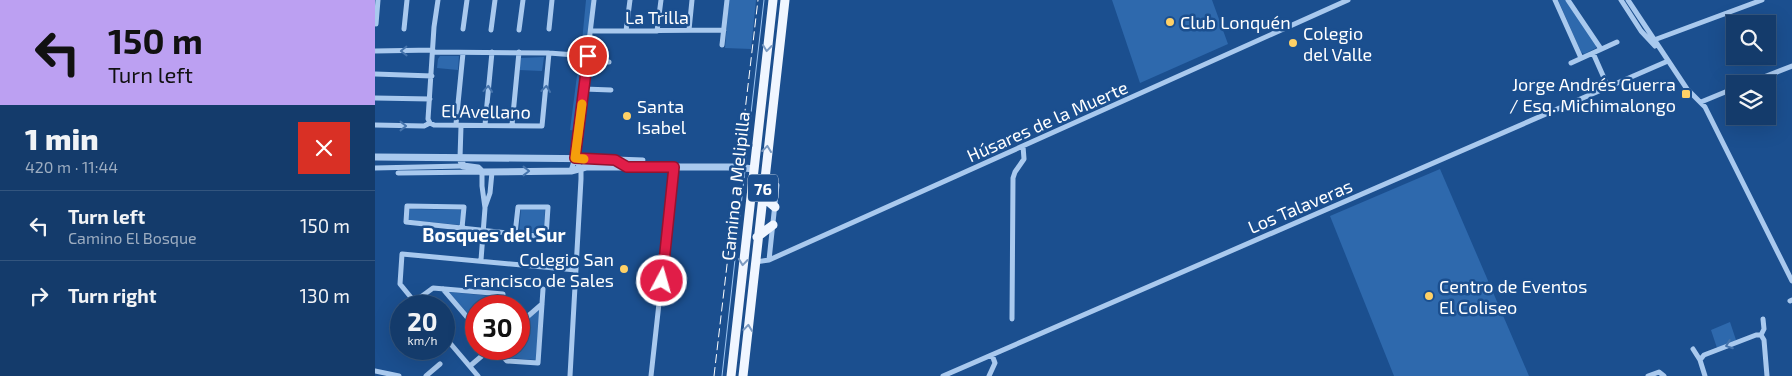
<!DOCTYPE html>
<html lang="en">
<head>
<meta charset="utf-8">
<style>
  body { margin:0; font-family:"Exo 2",sans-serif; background:#214673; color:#f1f3f6; height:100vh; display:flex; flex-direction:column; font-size:19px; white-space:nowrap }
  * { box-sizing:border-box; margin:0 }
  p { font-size:16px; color:#9dadc1 }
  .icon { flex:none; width:28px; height:28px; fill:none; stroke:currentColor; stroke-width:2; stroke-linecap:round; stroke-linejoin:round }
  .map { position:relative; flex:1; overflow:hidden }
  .details { display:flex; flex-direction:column; background:#143b6b; width:375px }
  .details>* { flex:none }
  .top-card { background:#bca0f2; color:#111; overflow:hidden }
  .controls { position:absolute; left:1351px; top:15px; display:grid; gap:10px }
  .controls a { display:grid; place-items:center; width:50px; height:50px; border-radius:0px; background:#143b6b; box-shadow:0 5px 20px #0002,0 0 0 1px #33557e; font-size:25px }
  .speed { position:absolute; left:15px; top:295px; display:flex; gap:10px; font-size:25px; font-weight:700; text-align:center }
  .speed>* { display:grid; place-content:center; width:65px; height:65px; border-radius:50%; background:#143b6b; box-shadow:0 5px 20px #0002,0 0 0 1px #33557e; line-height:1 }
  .speed small { font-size:12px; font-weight:400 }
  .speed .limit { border:8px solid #d22; background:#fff; color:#111 }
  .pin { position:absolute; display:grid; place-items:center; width:42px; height:42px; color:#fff; margin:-21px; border:2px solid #fff; border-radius:50%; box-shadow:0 1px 5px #0007 }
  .me { position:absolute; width:55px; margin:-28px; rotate:6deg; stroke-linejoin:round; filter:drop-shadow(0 0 4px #0008) }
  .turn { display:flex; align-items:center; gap:18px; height:105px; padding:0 25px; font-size:22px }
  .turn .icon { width:65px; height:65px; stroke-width:2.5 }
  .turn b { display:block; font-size:35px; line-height:42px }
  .round { display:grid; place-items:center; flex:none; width:52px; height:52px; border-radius:0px; background:#214673 }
  .overview { display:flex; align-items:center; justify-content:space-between; height:85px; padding:0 25px }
  h1 { font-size:30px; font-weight:800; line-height:38px }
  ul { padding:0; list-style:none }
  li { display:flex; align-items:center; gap:15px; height:70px; padding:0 25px; border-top:1px solid #33557e }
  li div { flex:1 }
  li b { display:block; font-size:19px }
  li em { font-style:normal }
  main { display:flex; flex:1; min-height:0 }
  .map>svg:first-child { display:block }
  .green { fill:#2e69ad }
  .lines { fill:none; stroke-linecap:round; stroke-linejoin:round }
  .stream { stroke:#9cc4f0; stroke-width:1 }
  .minor { stroke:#a9c9ee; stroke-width:5 }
  .tertiary { stroke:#a9c9ee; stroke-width:7 }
  .primary { stroke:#f0f6ff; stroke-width:9 }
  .rail { stroke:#fff; stroke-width:1; stroke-dasharray:9 4; stroke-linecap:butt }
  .oneway { stroke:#7b9ac1 }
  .oneway2 { stroke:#4674ac }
  .route-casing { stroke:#92132f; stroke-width:12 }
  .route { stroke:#e11d48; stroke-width:9 }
  .slow { stroke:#f59e0b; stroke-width:9 }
  .poi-dot { fill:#ffd166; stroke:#1b4f8f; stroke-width:2 }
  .labels { text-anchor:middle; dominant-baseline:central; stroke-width:5; stroke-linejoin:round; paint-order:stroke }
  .shield { fill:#1b4f8f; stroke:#bbcadd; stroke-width:1 }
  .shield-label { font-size:16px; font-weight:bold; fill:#fff }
  .street-label { font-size:18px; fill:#fff; stroke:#1b4f8f }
  .poi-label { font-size:18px; fill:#fff; stroke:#1b4f8f; text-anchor:start }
  .neighbourhood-label { font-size:19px; font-weight:bold; fill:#fff; stroke:#1b4f8f }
</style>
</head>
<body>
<main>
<section class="details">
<div class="top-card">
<div class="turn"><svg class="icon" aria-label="left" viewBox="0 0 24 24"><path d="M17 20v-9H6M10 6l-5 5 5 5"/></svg><div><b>150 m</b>Turn left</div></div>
</div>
<div class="overview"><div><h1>1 min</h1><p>420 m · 11:44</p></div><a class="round" style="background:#d93025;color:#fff"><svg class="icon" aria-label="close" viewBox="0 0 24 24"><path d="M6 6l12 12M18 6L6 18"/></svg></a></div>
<ul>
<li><svg class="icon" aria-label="left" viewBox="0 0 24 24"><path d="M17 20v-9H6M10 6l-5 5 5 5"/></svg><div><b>Turn left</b><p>Camino El Bosque</p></div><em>150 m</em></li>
<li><svg class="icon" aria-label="right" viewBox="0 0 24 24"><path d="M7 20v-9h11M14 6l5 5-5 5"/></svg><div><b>Turn right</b></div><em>130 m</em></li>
</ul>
</section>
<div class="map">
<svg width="1417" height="376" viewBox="0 0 1417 376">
  <rect width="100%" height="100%" fill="#1b4f8f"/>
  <!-- green -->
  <path class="green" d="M211,0H217L212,52H206Z
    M354,0H381L376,49L350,48Z
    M737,0H837L853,44L765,83Z
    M1183,0H1191L1221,44V48L1209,54L1206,52Z
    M65,56H84L83,70L62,68L63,59Z
    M169,57L167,71L144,70L146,58Z
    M204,60L211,61L202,131L195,130Z
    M1065,169L1154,376H1019L955,216Z
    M146,208L170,209L169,233L144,232Z
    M34,209L87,210L85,225L33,220Z
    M74,292L127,297L117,306H101V319L99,321Z
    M165,309L161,360L135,358L127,349H144V326Z
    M1355,322L1361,340L1342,348L1336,330Z"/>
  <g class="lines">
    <!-- stream -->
    <path class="stream" d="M370,166L389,0
      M347,376L370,170"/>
    <!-- minor -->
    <path class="minor" d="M1180,0L1206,58
      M1193,0L1226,49
      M1246,0L1266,31L1280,46
      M1253,0L1312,89L1330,107L1417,281
      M1,24L3,0
      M29,29L32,0
      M88,29L92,0
      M174,29L177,0
      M116,30L120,0
      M144,30L148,0
      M314,30L317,0
      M216,31L349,30
      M251,31L255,0
      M282,31L286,0
      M1279,40L1387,0
      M347,45L352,0
      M0,51L58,50
      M58,52L174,53L213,56
      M1218,53L1233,87
      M212,62H234
      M1196,63L1242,42
      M0,74L57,76
      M1371,84L1417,66
      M209,89L236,90
      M0,98L55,99
      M1326,102L1360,88
      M55,123L59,125L167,126L174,53
      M55,123L53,119L59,27L63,0
      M81,124L88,53
      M0,125L49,126L55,123
      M110,125L117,52
      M137,125L144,52
      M85,158L86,126
      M240,159L268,160
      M0,168L88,166
      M196,171L200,158L219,0
      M23,173L107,172V186L110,208L106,260
      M110,207L115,193L117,172
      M87,228L89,207L32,206L31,222L171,237L173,207H143L140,234
      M394,260L402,185
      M380,262L394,260L973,0
      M68,289L98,324L101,321
      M1415,301L1417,300
      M39,302L58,288L128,294L127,299L119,306
      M43,306L25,284L27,254L201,270
      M637,319L638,178L640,172L649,159L648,146
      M144,324L167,304
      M1386,335L1389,340L1392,376
      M1386,335L1389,329L1388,319
      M69,336L103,376
      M121,349L132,361L163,363L168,289
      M1318,349L1325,360L1330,376
      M1325,360L1329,355L1381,335H1386
      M95,366L115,349
      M0,371L24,376
      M51,376L65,364
      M195,376L206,179V170L200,158
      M276,376L299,167
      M568,376L1293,61
      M614,376L620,363L617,355
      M1273,376L1284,372L1289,376"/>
    <!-- tertiary -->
    <path class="tertiary" d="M0,157L240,159L252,167
      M85,158L88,166L103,168L107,172L196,171L211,167H362L378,169"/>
    <!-- primary -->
    <path class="primary" d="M387,196L400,207
      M382,237L398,225
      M356,376L398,0
      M368,376L410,0"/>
    <!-- rail -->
    <path class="rail" d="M339,376L383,0"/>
  </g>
  <!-- one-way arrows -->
  <defs><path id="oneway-chevron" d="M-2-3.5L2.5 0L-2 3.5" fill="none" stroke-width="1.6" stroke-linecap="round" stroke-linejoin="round" transform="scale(1.25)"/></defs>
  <g class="oneway">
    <use href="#oneway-chevron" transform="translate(392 48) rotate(97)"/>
    <use href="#oneway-chevron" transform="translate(392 149) rotate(-83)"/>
    <use href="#oneway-chevron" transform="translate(368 262) rotate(96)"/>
    <use href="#oneway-chevron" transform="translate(373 328) rotate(-84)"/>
  </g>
  <g class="oneway2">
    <use href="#oneway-chevron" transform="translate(29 51) rotate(179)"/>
    <use href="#oneway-chevron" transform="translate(113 89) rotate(-85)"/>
    <use href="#oneway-chevron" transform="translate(171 89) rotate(-84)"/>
    <use href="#oneway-chevron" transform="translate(28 126)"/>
    <use href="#oneway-chevron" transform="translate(151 171)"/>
    <use href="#oneway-chevron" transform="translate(1354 345) rotate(159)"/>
  </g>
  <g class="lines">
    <!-- route casing -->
    <g class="route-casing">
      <path id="route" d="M213,56L200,158L240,160L252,167H299L287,281"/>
    </g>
    <!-- route -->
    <use href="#route" class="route"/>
    <!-- slow -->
    <path class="slow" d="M207,104L200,158L209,159"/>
  </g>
  <!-- markers -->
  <g class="poi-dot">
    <circle cx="795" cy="22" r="5"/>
    <circle cx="918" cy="43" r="5"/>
    <rect x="1306" y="89" width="10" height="10" rx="2.5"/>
    <circle cx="252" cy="116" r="5"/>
    <circle cx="249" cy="269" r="5"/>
    <circle cx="1054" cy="296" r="5"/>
  </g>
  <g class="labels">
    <!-- shield labels -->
    <rect class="shield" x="373" y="174.5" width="30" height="27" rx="4"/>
    <g class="shield-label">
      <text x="388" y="188">76</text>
    </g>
    <!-- street labels -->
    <g class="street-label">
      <text x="282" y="17">La Trilla</text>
      <text transform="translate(111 111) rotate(1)">El Avellano</text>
      <text transform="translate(672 121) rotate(-24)">Húsares de la Muerte</text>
      <text transform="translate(360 186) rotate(-84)">Camino a Melipilla</text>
      <text transform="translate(925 206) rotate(-23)">Los Talaveras</text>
    </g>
    <!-- poi labels -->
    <g class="poi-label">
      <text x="805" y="22">Club Lonquén</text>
      <text x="928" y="33">Colegio<tspan x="928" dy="21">del Valle</tspan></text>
      <text x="1301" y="84" text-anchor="end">Jorge Andrés Guerra<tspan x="1301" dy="21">/ Esq. Michimalongo</tspan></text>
      <text x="262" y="106">Santa<tspan x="262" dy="21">Isabel</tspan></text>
      <text x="239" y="259" text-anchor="end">Colegio San<tspan x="239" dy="21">Francisco de Sales</tspan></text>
      <text x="1064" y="286">Centro de Eventos<tspan x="1064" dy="21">El Coliseo</tspan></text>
    </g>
    <!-- neighbourhood labels -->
    <g class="neighbourhood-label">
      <text x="119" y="234">Bosques del Sur</text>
    </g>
  </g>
</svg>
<div class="controls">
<a><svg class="icon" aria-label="search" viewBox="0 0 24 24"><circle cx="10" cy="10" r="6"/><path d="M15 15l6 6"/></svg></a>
<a><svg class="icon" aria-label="layers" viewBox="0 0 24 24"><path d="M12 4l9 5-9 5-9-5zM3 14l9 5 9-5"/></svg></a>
</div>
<div class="speed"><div>20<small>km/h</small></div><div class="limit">30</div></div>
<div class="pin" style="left:213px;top:56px;background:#d93025"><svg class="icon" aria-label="arrive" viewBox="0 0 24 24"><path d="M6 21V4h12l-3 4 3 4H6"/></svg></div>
<svg class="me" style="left:287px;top:281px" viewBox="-20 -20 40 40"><circle r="17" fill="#e11d48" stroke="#fff" stroke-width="3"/><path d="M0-11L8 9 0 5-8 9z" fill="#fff"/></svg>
</div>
</main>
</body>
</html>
